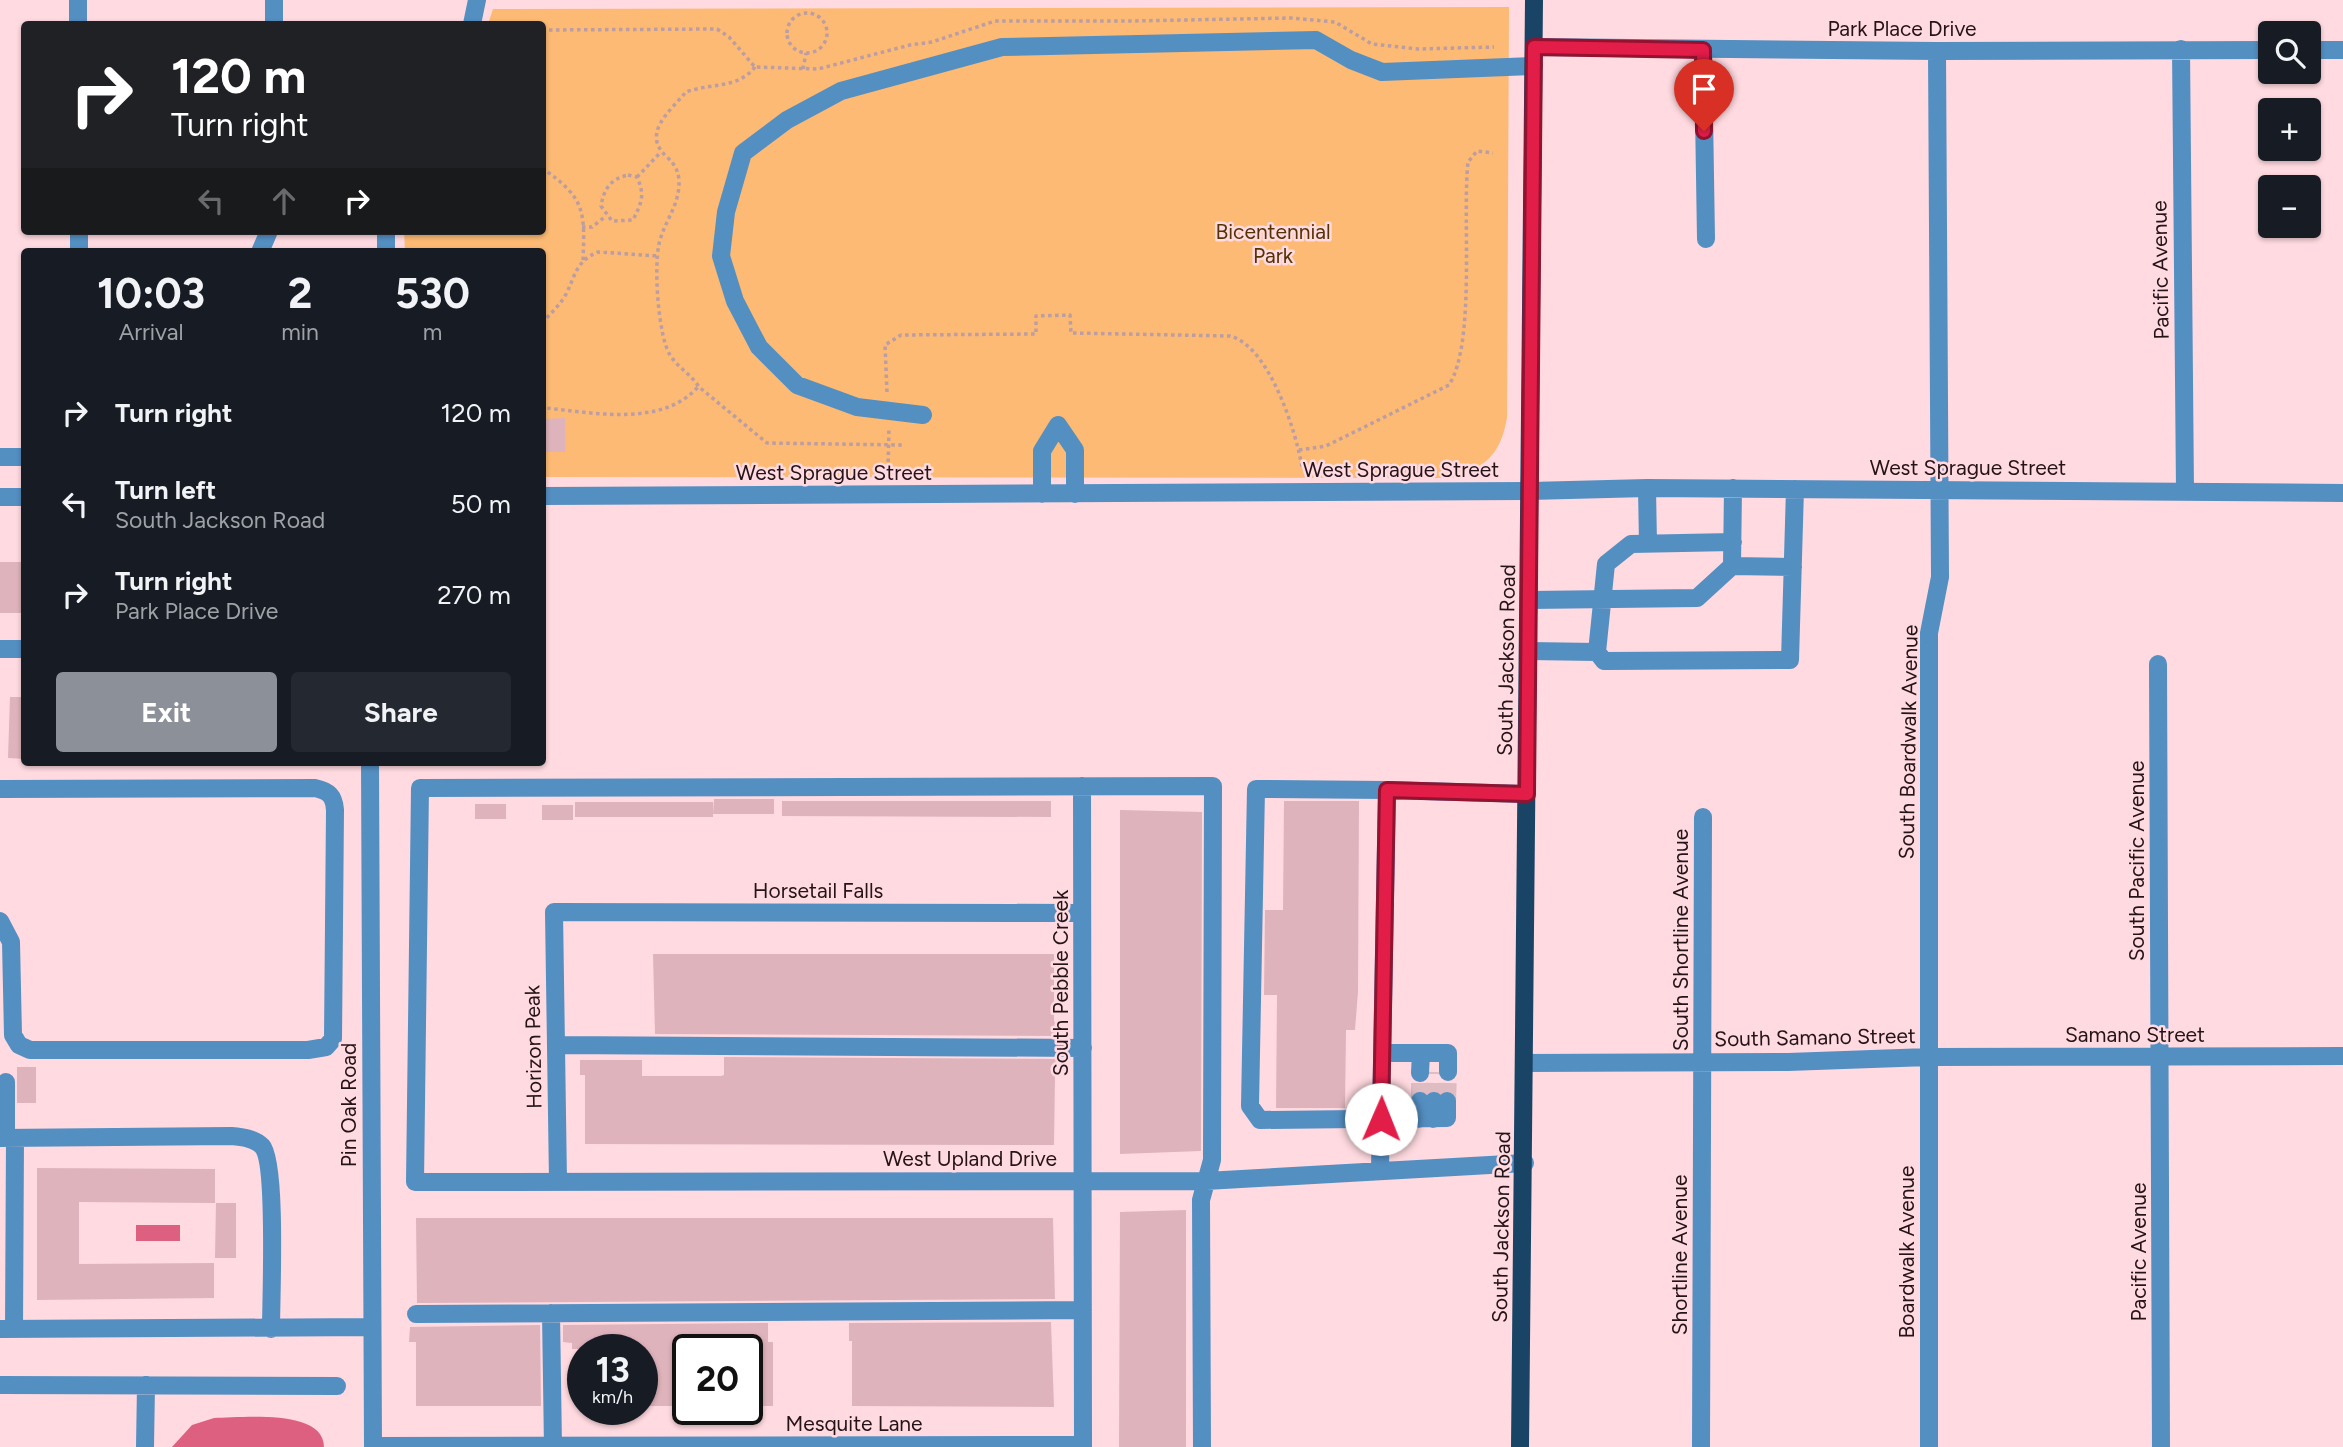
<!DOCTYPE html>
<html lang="en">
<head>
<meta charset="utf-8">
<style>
  body { margin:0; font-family:Figtree,sans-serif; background:#242831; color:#f1f3f6; height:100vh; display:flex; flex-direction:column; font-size:26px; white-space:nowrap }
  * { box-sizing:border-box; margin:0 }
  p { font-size:23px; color:#9ea1a6 }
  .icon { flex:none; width:38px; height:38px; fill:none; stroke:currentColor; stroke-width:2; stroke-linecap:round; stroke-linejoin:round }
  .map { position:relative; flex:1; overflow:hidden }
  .panel { position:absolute; left:21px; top:248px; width:525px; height:518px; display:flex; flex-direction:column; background:#171b24; border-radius:7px; box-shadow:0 2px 5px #0004 }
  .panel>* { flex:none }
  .hud { position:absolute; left:21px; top:21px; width:525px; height:214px; border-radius:7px; box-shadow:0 2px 5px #0004; background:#202124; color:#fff; overflow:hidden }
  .tools { position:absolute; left:2258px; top:21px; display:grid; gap:14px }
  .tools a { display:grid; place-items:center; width:63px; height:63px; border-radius:7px; background:#171b24; box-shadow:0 2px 5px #0004; font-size:35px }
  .speed { position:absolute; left:567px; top:1334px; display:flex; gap:14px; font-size:35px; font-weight:700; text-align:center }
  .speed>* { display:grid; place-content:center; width:91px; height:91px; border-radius:50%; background:#171b24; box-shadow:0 2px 5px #0004; line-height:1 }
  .speed small { font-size:18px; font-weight:400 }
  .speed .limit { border:4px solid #111; border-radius:10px; background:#fff; color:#111 }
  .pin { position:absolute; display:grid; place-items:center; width:60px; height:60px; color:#fff; margin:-72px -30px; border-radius:50% 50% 50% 0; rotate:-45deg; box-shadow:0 0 7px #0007 }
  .pin .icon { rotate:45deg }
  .me { position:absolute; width:77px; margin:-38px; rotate:1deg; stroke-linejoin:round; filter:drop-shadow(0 0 5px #0008) }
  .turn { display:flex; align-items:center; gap:24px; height:147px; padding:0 35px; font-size:32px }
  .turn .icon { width:91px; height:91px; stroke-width:2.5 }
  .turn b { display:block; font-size:49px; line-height:60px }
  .lanes { display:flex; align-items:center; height:66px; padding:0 35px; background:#0003; justify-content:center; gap:35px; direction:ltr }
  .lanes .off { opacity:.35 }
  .eta { display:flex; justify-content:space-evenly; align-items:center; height:119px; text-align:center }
  .eta b { font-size:42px; font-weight:700; line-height:49px }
  .cta { display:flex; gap:14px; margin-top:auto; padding:14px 35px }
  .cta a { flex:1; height:80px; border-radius:7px; background:#8c9099; color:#fff; font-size:28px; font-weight:700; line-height:80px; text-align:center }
  .cta a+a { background:#242831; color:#f1f3f6 }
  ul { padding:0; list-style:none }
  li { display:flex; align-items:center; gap:21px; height:91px; padding:0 35px }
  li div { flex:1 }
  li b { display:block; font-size:26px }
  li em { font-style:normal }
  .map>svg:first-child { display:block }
  .green { fill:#fdba74 }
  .water { fill:#de6080 }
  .building { fill:#dfb3bb }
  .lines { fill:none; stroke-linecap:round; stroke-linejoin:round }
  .minor-tunnel { stroke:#debcc2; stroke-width:18; stroke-dasharray:18 9; stroke-linecap:butt }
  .path { stroke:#bb9da2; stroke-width:3.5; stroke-dasharray:3.5 3.5; stroke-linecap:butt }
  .minor { stroke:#548fc2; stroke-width:18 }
  .major { stroke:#1a4466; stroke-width:18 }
  .route-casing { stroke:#92132f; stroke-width:18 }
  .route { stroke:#e11d48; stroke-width:12 }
  .labels { text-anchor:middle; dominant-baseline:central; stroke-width:5; stroke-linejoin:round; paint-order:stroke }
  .street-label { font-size:21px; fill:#241418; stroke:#ffdae0 }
  .park-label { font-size:21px; fill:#553203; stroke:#ffdae0 }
</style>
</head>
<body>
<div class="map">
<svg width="2343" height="1447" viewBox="0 0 2343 1447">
  <rect width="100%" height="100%" fill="#ffdae0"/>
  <!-- green -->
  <path class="green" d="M1509,7L1507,418C1500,456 1486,466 1452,478L543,477L542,252H405L404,231H542V24H488L493,9Z"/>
  <!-- water -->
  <path class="water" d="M136,1225H180V1241H136Z
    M214,1418C240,1418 324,1408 324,1447H172L192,1425Z"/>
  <!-- building -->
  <path class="building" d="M565,418V452H542V419Z
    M0,562H24V613H0Z
    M10,697H24V759L8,758Z
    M714,799H774V814H713Z
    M782,801H1051V817L782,816Z
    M1284,801H1359L1358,992L1355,1030H1346L1345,1108H1276L1277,995H1264L1265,910H1283Z
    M575,802H713V817H575Z
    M475,804H506V819H475Z
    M542,805H573V820H542Z
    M1120,810L1202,812L1201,1151L1120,1154Z
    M653,954H1054V1022H1058V1036L655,1034Z
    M724,1057L1058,1059L1059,1075H1055L1054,1145L585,1144V1075H580V1060H642V1076H721L724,1075Z
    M17,1067H36V1103H17Z
    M37,1168L215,1169V1203L79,1202V1264L214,1263V1298L37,1300Z
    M216,1203H236V1258H215Z
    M1186,1210V1447H1119L1120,1212Z
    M416,1218H1053L1055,1299L417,1303Z
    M1051,1322L1054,1407L852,1406V1341H849V1323Z
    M768,1323V1342H773V1406H747V1349H688V1406H642V1349H572V1343L563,1342V1325Z
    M540,1325L541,1406H416V1342H409L410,1327Z"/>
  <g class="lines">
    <!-- minor-tunnel -->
    <path class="minor-tunnel" d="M1420,1101V1073
      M1434,1101L1435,1072
      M1447,1101L1448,1072"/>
    <!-- path -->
    <path class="path" d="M787 33a20 20 0 1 1 40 0a20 20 0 1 1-40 0Z
      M542,30L717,29L729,37L755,67L818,69L910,45L932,42L995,21H1132L1291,18L1335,22L1372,44L1418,49L1494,47
      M755,67C738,89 710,83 686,92C669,112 641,134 667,157C674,164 678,169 679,180C680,204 666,219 660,240C653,262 658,336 670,355C678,368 691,374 699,387L767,443L903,445
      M803,69L806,53
      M542,168C585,198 585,210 583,261
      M628,175L637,177C645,195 642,202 633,220L612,221L601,206C604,189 610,179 628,175Z
      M637,177L661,152
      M582,227H592L606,216
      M542,323C550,314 559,306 565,296C575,278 575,261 598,252L658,256
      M887,392L885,345L901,335L1036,334V316L1070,315L1071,333L1230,336C1269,346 1296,431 1302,467
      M542,404L546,408C595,413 662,427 698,387
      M1299,450L1326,446L1449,385C1476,343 1462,217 1468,162L1477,151L1493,153
      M888,469L889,428"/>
    <!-- minor -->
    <path class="minor" d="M78,0V24
      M274,0V24
      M472,24L477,0
      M1534,47L1937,51L2270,50
      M2181,49L2185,490
      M1703,50L1706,239
      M2308,50H2343
      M79,231V252
      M386,231V252
      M260,252L269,231
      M923,415L857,407L797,385L759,347L735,301L721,256L726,212L743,153L787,120L841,91L1002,47L1316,40L1351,60L1382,72L1534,66
      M0,457H24
      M1647,488L1648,544
      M1042,494V451L1058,425L1075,450V494
      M542,496L1530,491L1647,488L2343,493
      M0,497H24
      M1732,566L1793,567
      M1529,600L1697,598L1732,566L1733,488
      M0,649H24
      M1529,651L1597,652L1604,661L1790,660L1795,489
      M1597,652L1606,564L1631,544L1733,542
      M2158,664L2161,1447
      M370,763L373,1447
      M1082,786L1083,1447
      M0,789L315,788C329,791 334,796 335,810L333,1039L326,1047L308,1050H30L19,1045L13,1035L11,942L0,921
      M1387,790L1256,789L1250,1106L1260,1120L1447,1118V1101
      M556,1045L1083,1048
      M1382,1053H1448V1072
      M1524,1063L1788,1062L1928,1057L2343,1056
      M1420,1073L1421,1053
      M6,1082V1138
      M1419,1119L1420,1101
      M1433,1119L1434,1101
      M0,1138L231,1136C242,1137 254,1138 262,1146C277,1162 271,1299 271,1329
      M1380,1169L1387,790L1527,794
      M558,1181L554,912L1082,913
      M551,1313L553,1447
      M416,1314L1083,1310
      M0,1329L371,1327
      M14,1329L15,1138
      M0,1385L337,1386
      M373,1446L1083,1445
      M145,1447L146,1385
      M1202,1447L1201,1200L1212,1160L1213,786L420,788L415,1182L1206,1181L1525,1163
      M1701,1447L1703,817
      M1929,1447V633L1940,577L1937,51"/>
    <!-- major -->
    <path class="major" d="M1520,1447L1534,0"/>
  </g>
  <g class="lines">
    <!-- route casing -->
    <g class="route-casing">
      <path id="route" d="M1381,1119L1387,790L1527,794L1534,47L1703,50L1704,131"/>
    </g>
    <!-- route -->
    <use href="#route" class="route"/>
  </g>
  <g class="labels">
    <!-- street labels -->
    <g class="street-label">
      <text x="1902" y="28">Park Place Drive</text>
      <text transform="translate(2160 270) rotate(-91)">Pacific Avenue</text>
      <text x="1968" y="467">West Sprague Street</text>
      <text x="1401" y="469">West Sprague Street</text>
      <text x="834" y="472">West Sprague Street</text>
      <text transform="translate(1506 660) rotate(-89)">South Jackson Road</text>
      <text transform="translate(1908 742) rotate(-89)">South Boardwalk Avenue</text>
      <text transform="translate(2136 861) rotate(-90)">South Pacific Avenue</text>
      <text x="818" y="890">Horsetail Falls</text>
      <text transform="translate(1680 940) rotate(-90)">South Shortline Avenue</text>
      <text transform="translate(1060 983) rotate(-90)">South Pebble Creek</text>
      <text x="2135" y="1034">Samano Street</text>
      <text transform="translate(1815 1037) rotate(-1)">South Samano Street</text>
      <text transform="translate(533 1047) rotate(-91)">Horizon Peak</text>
      <text transform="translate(348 1105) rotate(-90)">Pin Oak Road</text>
      <text x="970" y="1158">West Upland Drive</text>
      <text transform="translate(1501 1227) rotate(-89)">South Jackson Road</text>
      <text transform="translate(1906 1252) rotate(-90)">Boardwalk Avenue</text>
      <text transform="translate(2138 1252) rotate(-90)">Pacific Avenue</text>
      <text transform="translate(1679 1255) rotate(-90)">Shortline Avenue</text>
      <text x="854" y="1423">Mesquite Lane</text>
    </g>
    <!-- park labels -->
    <g class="park-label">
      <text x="1273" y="231">Bicentennial<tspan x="1273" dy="24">Park</tspan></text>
    </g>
  </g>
</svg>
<div class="tools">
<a><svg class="icon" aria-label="search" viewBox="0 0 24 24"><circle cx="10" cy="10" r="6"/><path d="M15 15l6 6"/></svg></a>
<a>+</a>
<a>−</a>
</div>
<div class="speed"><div>13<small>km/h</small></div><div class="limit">20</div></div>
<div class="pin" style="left:1704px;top:131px;background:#d93025"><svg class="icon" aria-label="arrive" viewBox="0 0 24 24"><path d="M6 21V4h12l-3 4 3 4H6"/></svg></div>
<svg class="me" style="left:1381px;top:1119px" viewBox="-20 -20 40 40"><circle r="19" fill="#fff"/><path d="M0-13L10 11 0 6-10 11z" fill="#e11d48"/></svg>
<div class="hud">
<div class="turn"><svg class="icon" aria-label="right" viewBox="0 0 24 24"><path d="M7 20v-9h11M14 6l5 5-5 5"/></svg><div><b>120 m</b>Turn right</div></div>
<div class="lanes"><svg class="icon off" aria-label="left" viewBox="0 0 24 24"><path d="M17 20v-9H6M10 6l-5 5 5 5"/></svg><svg class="icon off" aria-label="ahead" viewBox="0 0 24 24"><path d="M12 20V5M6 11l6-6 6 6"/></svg><svg class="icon" aria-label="right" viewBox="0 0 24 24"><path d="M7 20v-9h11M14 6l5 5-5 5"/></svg></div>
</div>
<section class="panel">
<div class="eta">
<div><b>10:03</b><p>Arrival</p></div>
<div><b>2</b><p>min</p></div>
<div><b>530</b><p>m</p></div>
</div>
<ul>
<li><svg class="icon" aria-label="right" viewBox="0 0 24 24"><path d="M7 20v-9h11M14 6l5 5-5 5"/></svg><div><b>Turn right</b></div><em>120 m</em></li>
<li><svg class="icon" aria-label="left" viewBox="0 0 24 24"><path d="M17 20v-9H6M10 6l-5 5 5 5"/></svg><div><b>Turn left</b><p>South Jackson Road</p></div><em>50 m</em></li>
<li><svg class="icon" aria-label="right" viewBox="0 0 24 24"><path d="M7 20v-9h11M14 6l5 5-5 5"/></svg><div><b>Turn right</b><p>Park Place Drive</p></div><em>270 m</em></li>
</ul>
<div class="cta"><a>Exit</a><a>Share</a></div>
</section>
</div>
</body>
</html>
